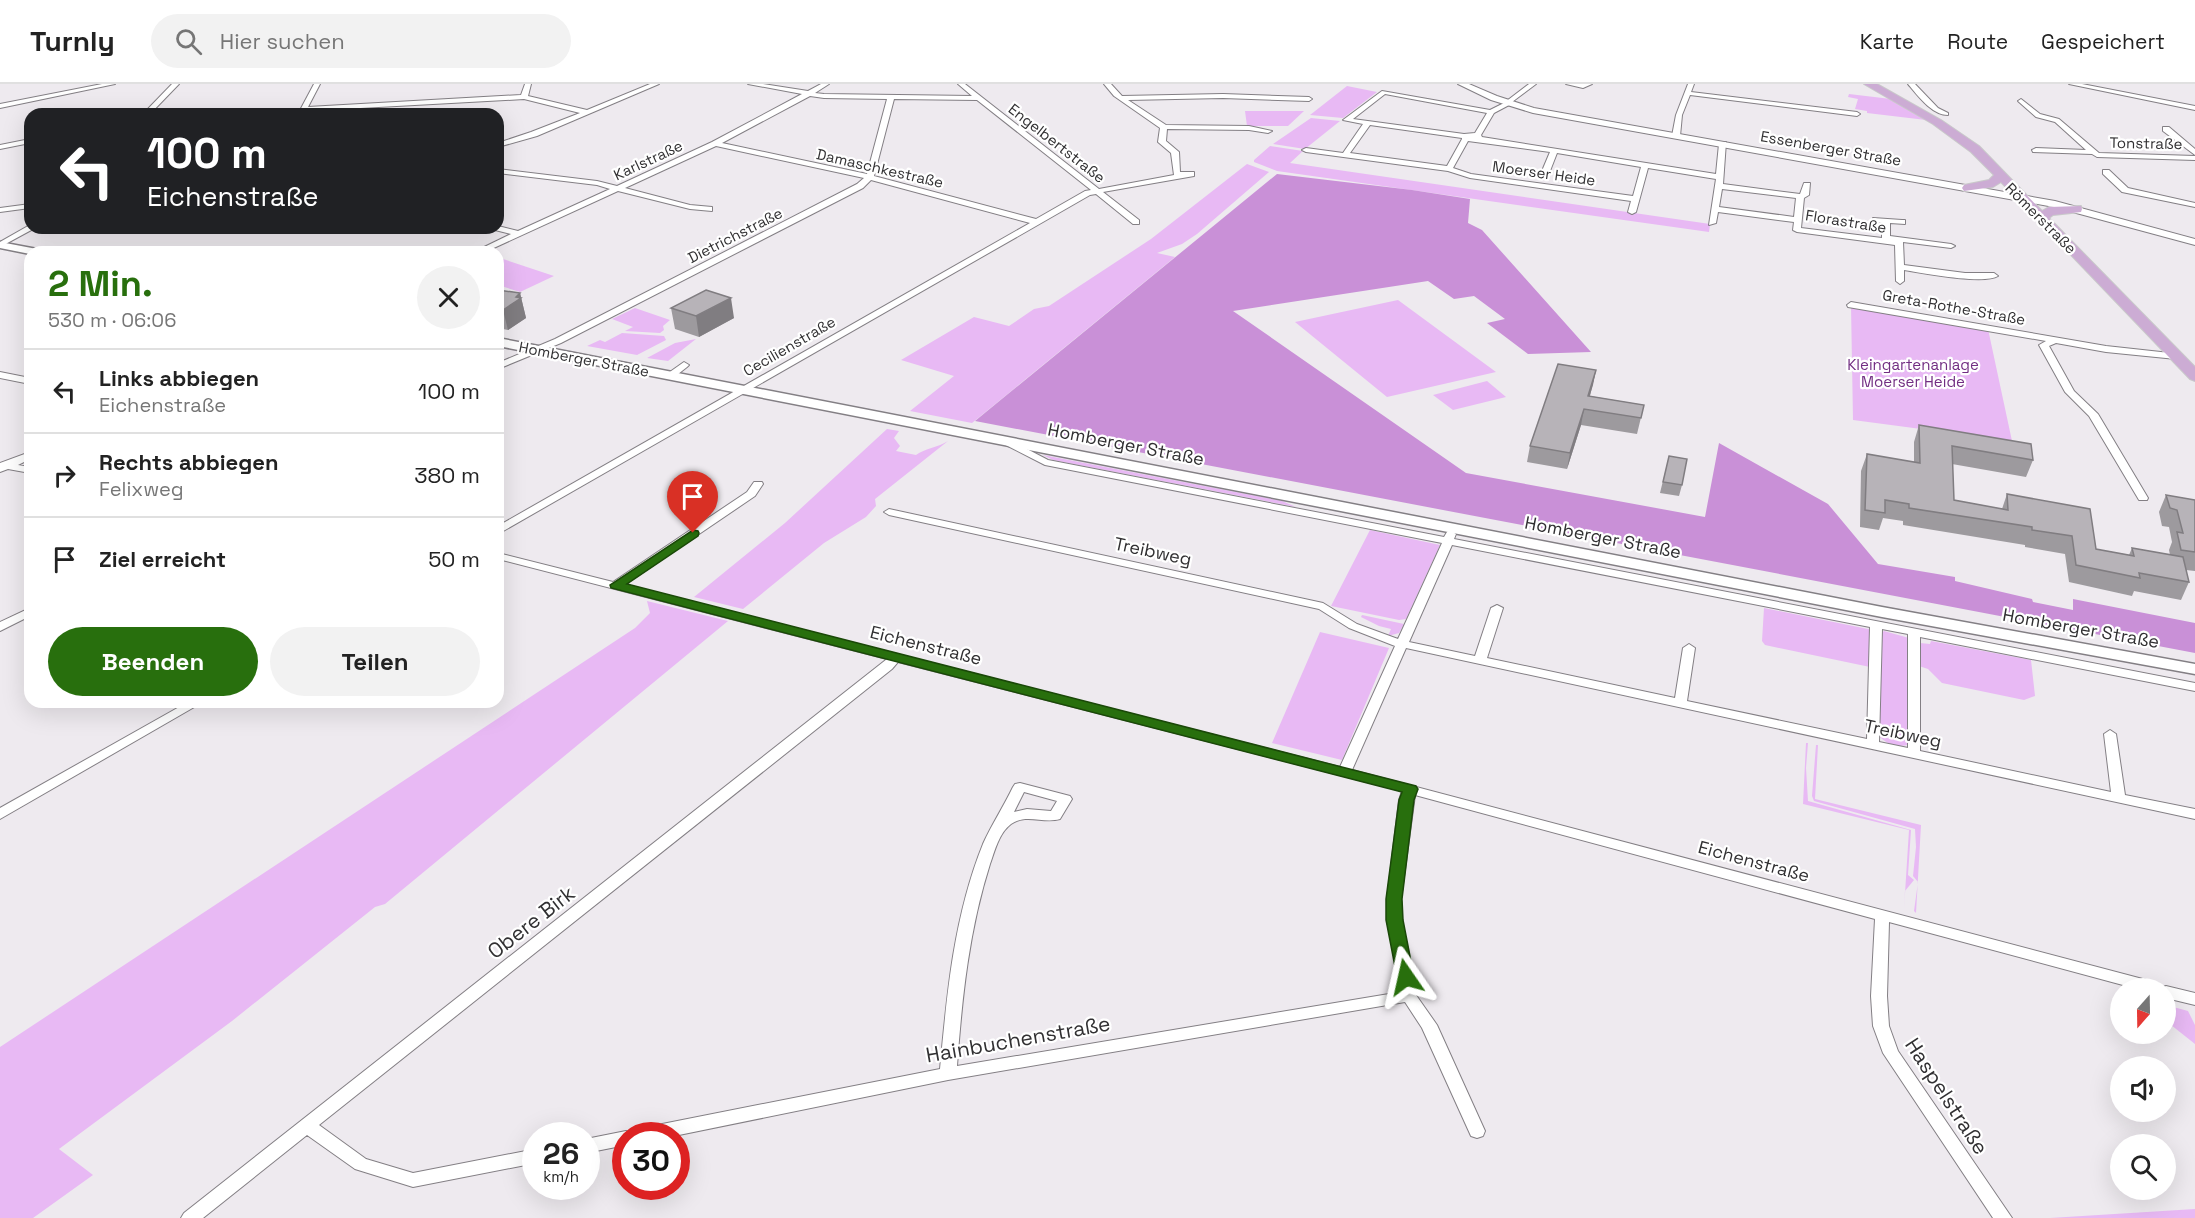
<!DOCTYPE html>
<html lang="de">
<head>
<meta charset="utf-8">
<style>
  body { margin:0; font-family:"Space Grotesk",sans-serif; background:#f2f2f2; color:#222; height:100vh; display:flex; flex-direction:column; font-size:22px; white-space:nowrap }
  * { box-sizing:border-box; margin:0 }
  p { font-size:20px; color:#767676 }
  .icon { flex:none; width:33px; height:33px; fill:none; stroke:currentColor; stroke-width:2; stroke-linecap:round; stroke-linejoin:round }
  .map { position:relative; flex:1; overflow:hidden }
  .panel { position:absolute; left:24px; top:162px; width:480px; height:462px; display:flex; flex-direction:column; background:#fff; border-radius:18px; box-shadow:0 6px 24px #0002 }
  .panel>* { flex:none }
  .hud { position:absolute; left:24px; top:24px; width:480px; height:126px; border-radius:18px; box-shadow:0 6px 24px #0002; background:#202124; color:#fff; overflow:hidden }
  .needle { width:39px; rotate:200deg }
  .buttons { position:absolute; left:2110px; top:894px; display:grid; gap:12px }
  .buttons a { display:grid; place-items:center; width:66px; height:66px; border-radius:50%; background:#fff; box-shadow:0 6px 24px #0002; font-size:30px }
  .speed { position:absolute; left:522px; top:1038px; display:flex; gap:12px; font-size:30px; font-weight:700; text-align:center }
  .speed>* { display:grid; place-content:center; width:78px; height:78px; border-radius:50%; background:#fff; box-shadow:0 6px 24px #0002; line-height:1 }
  .speed small { font-size:15px; font-weight:400 }
  .speed .limit { border:9px solid #d22; background:#fff; color:#111 }
  .pin { position:absolute; display:grid; place-items:center; width:51px; height:51px; color:#fff; margin:-62px -26px; border-radius:50% 50% 50% 0; rotate:-45deg; box-shadow:0 0 6px #0007 }
  .pin .icon { rotate:45deg }
  .me { position:absolute; width:66px; margin:-33px; rotate:349deg; stroke-linejoin:round; filter:drop-shadow(0 0 4px #0008) }
  .turn { display:flex; align-items:center; gap:21px; height:126px; padding:0 24px; font-size:27px }
  .turn .icon { width:78px; height:78px; stroke-width:2.5 }
  .turn b { display:block; font-size:42px; line-height:51px }
  .round { display:grid; place-items:center; flex:none; width:63px; height:63px; border-radius:32px; background:#f2f2f2 }
  .summary { display:flex; align-items:center; justify-content:space-between; height:102px; padding:0 24px }
  h1 { font-size:36px; font-weight:600; line-height:45px; color:#286f0d }
  .button { display:flex; gap:12px; margin-top:auto; padding:12px 24px }
  .button a { flex:1; height:69px; border-radius:36px; background:#286f0d; color:#fff; font-size:24px; font-weight:600; line-height:69px; text-align:center }
  .button a+a { background:#f2f2f2; color:#222 }
  ul { padding:0; list-style:none }
  li { display:flex; align-items:center; gap:18px; height:84px; padding:0 24px; border-top:2px solid #e0e0e0 }
  li div { flex:1 }
  li b { display:block; font-size:22px }
  li em { font-style:normal }
  header { display:flex; align-items:center; gap:36px; box-sizing:border-box; height:84px; padding:0 30px; background:#fff; border-bottom:2px solid #e0e0e0 }
  header strong { font-size:28px }
  nav { display:flex; gap:33px; margin-inline-start:auto; font-size:21px }
  .search { width:420px; height:54px; background:#f2f2f2; display:flex; align-items:center; gap:15px; box-sizing:border-box; padding:0 21px; border-radius:33px; color:#767676; font-size:22px }
  .map>svg:first-child { display:block }
  .green { fill:#e8b9f4 }
  .forest { fill:#c990d7 }
  .lines { fill:none; stroke-linecap:round; stroke-linejoin:round }
  .minor-casing { stroke:#837f84; stroke-width:2 }
  .tertiary-casing { stroke:#837f84; stroke-width:2 }
  .secondary-casing { stroke:#837f84; stroke-width:3 }
  .primary-casing { stroke:#c9c9ca; stroke-width:2 }
  .minor { fill:#fff; fill-rule:evenodd }
  .tertiary { fill:#fff; fill-rule:evenodd }
  .secondary { fill:#fff; fill-rule:evenodd }
  .primary { fill:#ccacd4; fill-rule:evenodd }
  .wall { fill:#9d9a9e }
  .shaded-wall { fill:#807d81 }
  .building { fill:#b7b3b8; stroke:#807d81; stroke-width:1.5 }
  .route { fill:#286f0d; stroke:#1a4808; stroke-width:1.5 }
  .labels { text-anchor:middle; dominant-baseline:central; stroke-width:4.5; stroke-linejoin:round; paint-order:stroke }
  .far-street-label { font-size:15px; fill:#313032; stroke:#fff }
  .far-park-label { font-size:15px; fill:#722e82; stroke:#fff }
  .street-label { font-size:18px; fill:#313032; stroke:#fff }
  .near-street-label { font-size:21px; fill:#313032; stroke:#fff }
</style>
</head>
<body>
<header>
<strong>Turnly</strong>
<div class="search"><svg class="icon" aria-label="search" viewBox="0 0 24 24"><circle cx="10" cy="10" r="6"/><path d="M15 15l6 6"/></svg>Hier suchen</div>
<nav><a>Karte</a><a>Route</a><a>Gespeichert</a></nav>
</header>
<div class="map">
<svg width="2195" height="1134" viewBox="0 0 2195 1134">
  <rect width="100%" height="100%" fill="#eeeaef"/>
  <!-- green -->
  <path class="green" d="M1347,2L1377,8L1343,34L1310,31Z
    M1849,10L1891,15L1926,36L1867,29V27L1855,25L1858,15L1848,13Z
    M1245,27H1304L1288,42H1247Z
    M1311,34L1340,37L1305,65L1273,60Z
    M1270,62L1303,67L1290,79L1710,140L1709,148L1277,87L1254,78V76Z
    M1247,80L1269,88L1197,150L1182,160L1157,169L1175,173L972,339L910,327L954,292L901,276L974,233L1009,242L1034,225L1049,222L1151,155Z
    M500,174L554,192L520,208L498,201V175Z
    M1398,216L1496,288L1387,313L1295,238Z
    M1851,222L1988,245L2012,357L1853,336Z
    M635,224L670,236L663,242L664,246L660,249L625,247L633,243L612,235Z
    M622,249L664,252L666,256L637,271L587,262L600,256L605,258Z
    M696,255L668,277L647,274L675,259Z
    M1487,297L1506,313L1453,326L1433,311Z
    M887,345L899,347L894,354L900,362L896,367L916,371C923,365 939,363 948,357L875,415L876,422L866,433L824,459L743,525L694,513L785,439Z
    M1043,371L1282,417L1296,423L1053,376Z
    M1370,446L1440,461L1406,535L1399,536L1331,522Z
    M647,517L728,537L385,820L375,823L232,937L59,1065L93,1091L33,1134H0V963L635,544L650,529Z
    M1764,524L1868,545L1871,546L1870,583L1765,561L1762,557Z
    M1362,531L1404,540L1399,549L1388,552L1391,545L1379,542L1361,533Z
    M1884,547L1909,554V660C1898,665 1886,660 1878,651L1881,549Z
    M1320,548L1389,564L1342,676L1272,659Z
    M1931,557L2031,576L2035,612L2024,616L1942,599L1928,585L1919,582L1920,559L1930,560Z
    M1806,659H1808L1806,684L1808,717L1911,746L1908,791L1914,796L1905,807L1904,825L1909,746L1803,720Z
    M1816,661H1818L1815,715L1921,741L1916,829L1914,827L1918,798L1913,792L1916,763L1915,745L1814,717L1812,712Z
    M2166,921L2188,927L2195,941V960L2166,937Z
    M2195,1125V1134H2050Z"/>
  <!-- forest -->
  <path class="forest" d="M1277,90L1412,106L1470,115L1468,139L1482,146L1591,268L1528,270L1487,239L1505,235L1474,212L1454,215L1428,197L1233,227L1466,389L1705,433L1719,359L1828,420L1878,480L1955,493V497L2032,515L2033,518L2073,526V515L2195,539V569L975,337Z"/>
  <g class="lines">
    <!-- minor casing -->
    <g class="minor-casing">
      <path id="minor" d="M102,0H115L0,24V20Z
        M172,0H179L150,30H143Z
        M314,0H320L308,23L521,11L525,0H531L528,12L587,26L650,0H659L537,52L498,63V59L531,48L580,29L524,15L306,27L304,30H298Z
        M748,0H763L808,7L821,0H829L815,9L824,10L972,12L958,0H965L1099,105L1174,91L1171,69L1158,58L1160,44L1114,12L1104,0H1111L1122,12L1223,10L1309,13L1312,15L1309,17L1223,14L1128,16L1166,41L1249,42L1272,47L1268,49L1249,46L1167,45L1166,57L1179,68L1180,88H1194V92L1103,108L1139,136V140H1133L1096,110L1090,111L498,450V442L1030,139L871,96L863,104L561,259L498,285V279L555,255L857,100L864,94L716,62L625,104L690,121L712,123V127L690,125L618,107L485,168H474L511,150L495,146L494,144H498V142L518,147L610,105L597,101L498,89V85L597,97L617,102L712,58L802,10ZM810,12L824,14L887,15L867,90L722,59ZM894,15L977,16L1091,106L1085,107L1036,135L874,92Z
        M1529,0H1536L1512,18L1511,20L1494,29L1481,51L1482,53L1716,90L1719,60L1726,58L1723,100L1800,110L1804,99H1810L1809,111L1804,114L1801,144L1882,154V139L1873,138V134L1902,136H1905V140L1890,139V152L1951,160L1955,162L1951,164L1903,158L1904,181L1965,189H1994L1998,192C1984,201 1923,189 1904,186V197L1900,200L1896,197L1895,161L1797,148L1793,146L1794,138L1718,128L1716,139L1709,141L1716,95L1648,84L1636,128L1632,130L1628,128L1631,117L1470,94L1448,87L1306,68L1302,66L1306,64L1343,69L1363,40L1343,36L1382,7L1490,26L1504,19ZM1385,10L1487,29L1475,49L1464,50L1353,35ZM1370,41L1462,54V55L1447,82L1350,69ZM1468,57L1550,68L1542,87L1546,89L1550,87L1557,69L1641,83L1633,112L1471,90L1453,84ZM1722,105L1796,114L1794,133L1719,123Z
        M1566,0H1592L1583,4Z
        M1688,0H1694L1691,8L1857,28L1860,30L1857,32L1690,11L1682,31L1680,52L1676,54L1672,52L1676,31Z
        M1908,0H1915L1938,24L1948,29V31C1932,31 1918,12 1908,0Z
        M2069,0H2082L2195,22V26Z
        M2021,15L2040,30L2059,35L2099,69L2195,72V76L2097,73L2092,70L2033,68L2032,66L2036,64L2086,66L2055,38L2036,33L2019,18L2018,17Z
        M2163,43H2169L2195,65V71L2163,47Z
        M30,55V59L0,65V61Z
        M2103,86H2109L2128,104L2195,119V123L2122,108L2103,90Z
        M30,120V124L0,128V124Z
        M28,142L35,144L0,163V158Z
        M1851,218L2106,262L2179,270L2181,272L2176,275L2106,268L2056,259L2049,262L2074,307L2098,330L2148,414L2147,416H2139L2089,332L2065,308L2039,261L2046,257L1848,223L1847,221Z
        M684,278L689,281L687,283L673,294H667V290Z
        M0,288L30,294V300L0,294Z
        M1006,354L1048,376L1444,453L1447,448L1451,447L1456,450L1454,455L2195,599V607L1920,553V667L2111,708L2104,650L2110,646L2116,650L2125,711L2195,725V735L1406,564L1352,686L2154,898L2159,900L2161,904L2166,902L2195,909V921L2166,914V904H2134L1889,838L1887,912L1889,942L1898,967L2012,1134H1993L1883,969L1873,942L1871,912L1875,835L1415,711L1401,815L1402,836L1416,911L1437,941L1485,1047L1483,1052L1477,1054L1471,1052L1422,944L1405,918L948,996L674,1052H626V1061L586,1069V1055L626,1047L630,1049L637,1045L940,985C947,909 954,832 983,760C992,740 1004,722 1013,703L1015,700L1020,699L1070,712L1072,715L1060,735C1043,740 1027,729 1011,740C999,749 995,766 990,780C969,846 962,913 957,982L1401,908L1388,836L1387,815L1399,716L1402,707L898,578L892,585L319,1041L366,1075L413,1089L536,1065V1079L413,1103L355,1085L307,1051L203,1134H181L184,1129L887,575L498,475V469L613,498L747,408L754,398H762L763,400L755,412L624,501L1340,683L1395,562L1349,544L1319,525L889,431L884,428L889,425L1323,519L1357,540L1398,555L1442,459L1045,381L1002,359V355ZM1452,461L1870,543L1867,655L1687,617L1695,564L1689,560L1683,564L1675,614L1487,574L1503,524L1497,521L1491,524L1475,572L1409,558ZM1882,545L1908,550V664L1879,658ZM1024,708L1057,717L1051,727L1027,725L1014,728Z
        M30,368V375L18,381L30,383V389L8,385L0,388V379Z
        M30,524V532L0,547V538Z
        M188,618H203L0,735V724Z"/>
    </g>
    <!-- tertiary casing -->
    <g class="tertiary-casing">
      <path id="tertiary" d="M1458,0H1469L1497,12L1534,24L2055,117L2195,155V161L2054,123L1533,29L1491,16Z"/>
    </g>
    <!-- secondary casing -->
    <g class="secondary-casing">
      <path id="secondary" d="M0,158L37,165L43,168H30V170L0,164Z
        M498,254L1882,523L2195,580V590L1882,533L498,262Z"/>
    </g>
    <!-- primary casing -->
    <g class="primary-casing">
      <path id="primary" d="M1864,0H1877L1941,36L1979,62L2042,127L2049,123L2081,122L2082,125L2081,128L2053,131L2049,134L2195,283V297L2190,295L2001,98L1993,103L1964,107L1962,104L1964,101L1989,96L1994,91L1971,68L1933,40Z"/>
    </g>
    <!-- minor -->
    <use href="#minor" class="minor"/>
    <!-- tertiary -->
    <use href="#tertiary" class="tertiary"/>
    <!-- secondary -->
    <use href="#secondary" class="secondary"/>
    <!-- primary -->
    <use href="#primary" class="primary"/>
  </g>
  <!-- wall -->
  <path class="wall" d="M498,206L520,209L526,234L508,246L498,244Z
    M671,224L734,234L699,253L675,245Z
    M1596,286L1590,312L1644,321L1637,350L1581,341L1567,385L1527,378L1530,362Z
    M1919,341L2033,376L2026,393L1952,380L1954,416L2002,425L2007,410L2096,465L2129,471L2132,464L2170,471L2169,466L2172,458L2169,443L2162,442L2159,428L2166,411L2195,416V487L2186,486L2189,498L2181,516L2134,507L2132,512L2069,498L2065,470L2025,463V461L1903,441V437L1883,434L1879,446L1860,443L1861,387L1867,370L1914,378V358Z
    M1669,372L1682,401L1679,412L1660,409Z"/>
  <!-- shaded-wall -->
  <path class="shaded-wall" d="M520,209L526,234L508,246L503,226Z
    M731,214L734,234L699,253L696,232Z
    M1596,286L1593,301L1585,327L1588,312Z
    M1584,325L1581,341L1567,385L1570,369Z"/>
  <!-- building -->
  <path class="building" d="M498,206L520,209L516,213L521,214L503,226L498,225Z
    M706,206L731,214L696,232L671,224Z
    M1558,280L1596,286L1588,312L1644,321L1641,334L1584,325L1570,369L1530,362Z
    M1919,341L2031,360L2033,376L1952,362L1954,416L2008,426L2007,410L2090,425L2096,465L2134,472L2132,464L2183,473L2189,498L2139,489L2140,494L2076,481L2072,452L2032,446V443L1909,424V420L1885,416V429L1865,426L1867,370L1920,379Z
    M1669,372L1687,375L1682,401L1663,398Z
    M2166,411L2195,416V468L2181,466L2177,448L2183,449L2177,426L2170,424Z"/>
  <!-- route -->
  <path class="route" d="M693,446L698,447L699,449L698,452L627,500L1416,702L1418,705L1414,716L1402,815L1403,836L1414,893L1412,898L1406,899L1399,898L1397,893L1386,836V815L1399,716L1402,708L611,504L610,501Z"/>
  <g class="labels">
    <!-- far-street labels -->
    <g class="far-street-label">
      <text transform="translate(1057 59) rotate(38)">Engelbertstraße</text>
      <text transform="translate(2146 59) rotate(1)">Tonstraße</text>
      <text transform="translate(1831 64) rotate(10)">Essenberger Straße</text>
      <text transform="translate(648 76) rotate(-25)">Karlstraße</text>
      <text transform="translate(880 84) rotate(13)">Damaschkestraße</text>
      <text transform="translate(1544 89) rotate(8)">Moerser Heide</text>
      <text transform="translate(2041 134) rotate(45)">Römerstraße</text>
      <text transform="translate(1846 137) rotate(9)">Florastraße</text>
      <text transform="translate(735 151) rotate(-27)">Dietrichstraße</text>
      <text transform="translate(1954 223) rotate(10)">Greta-Rothe-Straße</text>
      <text transform="translate(789 262) rotate(-30)">Cecilienstraße</text>
      <text transform="translate(584 275) rotate(11)">Homberger Straße</text>
    </g>
    <!-- far-park labels -->
    <g class="far-park-label">
      <text x="1913" y="280">Kleingartenanlage<tspan x="1913" dy="17">Moerser Heide</tspan></text>
    </g>
    <!-- street labels -->
    <g class="street-label">
      <text transform="translate(1126 360) rotate(11)">Homberger Straße</text>
      <text transform="translate(1603 453) rotate(11)">Homberger Straße</text>
      <text transform="translate(1153 467) rotate(12)">Treibweg</text>
      <text transform="translate(2081 544) rotate(10)">Homberger Straße</text>
      <text transform="translate(926 561) rotate(14)">Eichenstraße</text>
      <text transform="translate(1903 649) rotate(12)">Treibweg</text>
      <text transform="translate(1754 777) rotate(15)">Eichenstraße</text>
    </g>
    <!-- near-street labels -->
    <g class="near-street-label">
      <text transform="translate(531 838) rotate(-38)">Obere Birk</text>
      <text transform="translate(1018 955) rotate(-10)">Hainbuchenstraße</text>
      <text transform="translate(1947 1012) rotate(57)">Haspelstraße</text>
    </g>
  </g>
</svg>
<div class="buttons">
<a><svg class="needle" viewBox="-14 -14 28 28"><path d="M0-13l5 13h-10z" fill="#e53935"/><path d="M0 13l5-13h-10z" fill="#767676"/></svg></a>
<a><svg class="icon" aria-label="sound" viewBox="0 0 24 24"><path d="M4 9h4l5-4v14l-5-4H4zM17 9q2 3 0 6"/></svg></a>
<a><svg class="icon" aria-label="search" viewBox="0 0 24 24"><circle cx="10" cy="10" r="6"/><path d="M15 15l6 6"/></svg></a>
</div>
<div class="speed"><div>26<small>km/h</small></div><div class="limit">30</div></div>
<div class="pin" style="left:693px;top:449px;background:#d93025"><svg class="icon" aria-label="arrive" viewBox="0 0 24 24"><path d="M6 21V4h12l-3 4 3 4H6"/></svg></div>
<svg class="me" style="left:1406px;top:893px" viewBox="-20 -20 40 40"><path d="M0-17L14 15 0 8-14 15z" fill="#286f0d" stroke="#fff" stroke-width="4"/></svg>
<div class="hud">
<div class="turn"><svg class="icon" aria-label="left" viewBox="0 0 24 24"><path d="M17 20v-9H6M10 6l-5 5 5 5"/></svg><div><b>100 m</b>Eichenstraße</div></div>
</div>
<section class="panel">
<div class="summary"><div><h1>2 Min.</h1><p>530 m · 06:06</p></div><a class="round"><svg class="icon" aria-label="close" viewBox="0 0 24 24"><path d="M6 6l12 12M18 6L6 18"/></svg></a></div>
<ul>
<li><svg class="icon" aria-label="left" viewBox="0 0 24 24"><path d="M17 20v-9H6M10 6l-5 5 5 5"/></svg><div><b>Links abbiegen</b><p>Eichenstraße</p></div><em>100 m</em></li>
<li><svg class="icon" aria-label="right" viewBox="0 0 24 24"><path d="M7 20v-9h11M14 6l5 5-5 5"/></svg><div><b>Rechts abbiegen</b><p>Felixweg</p></div><em>380 m</em></li>
<li><svg class="icon" aria-label="arrive" viewBox="0 0 24 24"><path d="M6 21V4h12l-3 4 3 4H6"/></svg><div><b>Ziel erreicht</b></div><em>50 m</em></li>
</ul>
<div class="button"><a>Beenden</a><a>Teilen</a></div>
</section>
</div>
</body>
</html>
